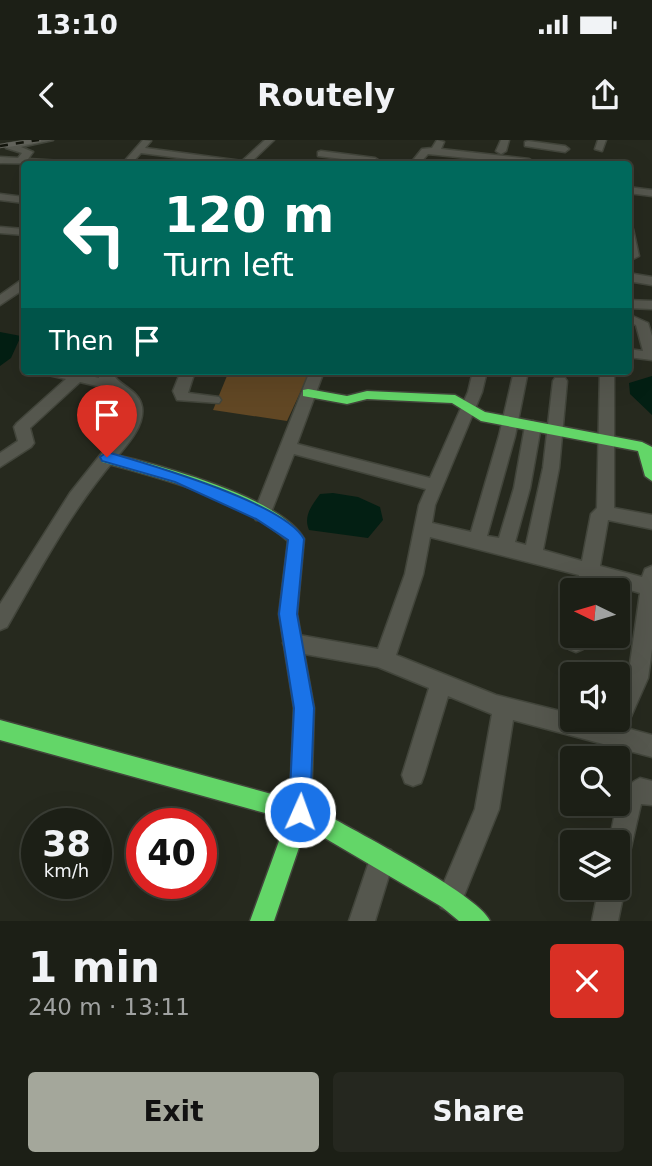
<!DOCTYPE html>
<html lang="en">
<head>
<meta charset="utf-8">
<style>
  body { margin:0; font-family:"DejaVu Sans",sans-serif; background:#25271f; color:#f1f3f6; height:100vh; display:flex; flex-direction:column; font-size:26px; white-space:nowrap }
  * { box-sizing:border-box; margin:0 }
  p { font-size:23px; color:#a0a2a1 }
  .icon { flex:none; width:38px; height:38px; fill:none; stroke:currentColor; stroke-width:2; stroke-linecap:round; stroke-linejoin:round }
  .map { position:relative; height:781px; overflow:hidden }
  .side { display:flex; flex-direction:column; background:#1c1f16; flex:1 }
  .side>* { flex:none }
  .banner { position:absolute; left:21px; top:21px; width:611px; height:214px; border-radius:7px; box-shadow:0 7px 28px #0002,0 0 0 2px #3a3d35; background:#00695c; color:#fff; overflow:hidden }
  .needle { width:46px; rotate:275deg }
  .buttons { position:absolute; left:560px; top:438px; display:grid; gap:14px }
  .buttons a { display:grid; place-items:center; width:70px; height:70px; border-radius:7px; background:#1c1f16; box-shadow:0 7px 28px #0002,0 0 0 2px #3a3d35; font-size:35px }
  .speed { position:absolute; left:21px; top:668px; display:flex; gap:14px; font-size:35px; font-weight:700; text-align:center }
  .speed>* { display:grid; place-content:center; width:91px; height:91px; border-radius:50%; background:#1c1f16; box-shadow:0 7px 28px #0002,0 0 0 2px #3a3d35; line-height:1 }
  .speed small { font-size:18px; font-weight:400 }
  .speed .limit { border:10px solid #d22; background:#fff; color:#111 }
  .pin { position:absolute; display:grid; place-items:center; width:60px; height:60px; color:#fff; margin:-72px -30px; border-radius:50% 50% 50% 0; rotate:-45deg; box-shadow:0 0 7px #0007 }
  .pin .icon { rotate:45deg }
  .me { position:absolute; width:77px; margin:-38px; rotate:2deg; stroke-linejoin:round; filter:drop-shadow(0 0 5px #0008) }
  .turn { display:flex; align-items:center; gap:24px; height:147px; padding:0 28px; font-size:32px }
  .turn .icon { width:91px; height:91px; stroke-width:2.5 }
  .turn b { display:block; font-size:49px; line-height:60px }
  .then { display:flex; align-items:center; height:66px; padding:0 28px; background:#0003; gap:14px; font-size:26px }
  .round { display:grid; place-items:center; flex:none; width:74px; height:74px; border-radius:7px; background:#25271f }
  .head { display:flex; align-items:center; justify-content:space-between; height:119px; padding:0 28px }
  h1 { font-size:42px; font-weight:600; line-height:52px }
  .primary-button { display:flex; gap:14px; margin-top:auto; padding:14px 28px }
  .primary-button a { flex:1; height:80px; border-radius:7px; background:#a4a79b; color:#111; font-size:28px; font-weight:600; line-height:80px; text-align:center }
  .primary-button a+a { background:#25271f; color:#f1f3f6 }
  .status { display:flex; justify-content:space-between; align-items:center; height:49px; padding:0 35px; background:#1c1f16; direction:ltr }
  .status svg { height:19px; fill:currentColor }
  header { display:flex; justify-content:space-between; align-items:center; height:91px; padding:0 28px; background:#1c1f16; font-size:32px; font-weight:600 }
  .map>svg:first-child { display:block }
  .green { fill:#614724 }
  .water { fill:#031f13 }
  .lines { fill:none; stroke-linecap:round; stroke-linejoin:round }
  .street-casing { stroke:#42453b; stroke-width:3 }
  .fast-casing { stroke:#42453b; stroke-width:3 }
  .street { fill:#55574e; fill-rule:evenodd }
  .fast { fill:#63d668; fill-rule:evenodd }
  .rail-casing { stroke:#61625a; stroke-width:4.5 }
  .rail { stroke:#13150c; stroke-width:2.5; stroke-dasharray:8; stroke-linecap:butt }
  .route { fill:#1a73e8; stroke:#114b97; stroke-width:2 }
</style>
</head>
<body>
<div class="status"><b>13:10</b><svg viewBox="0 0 49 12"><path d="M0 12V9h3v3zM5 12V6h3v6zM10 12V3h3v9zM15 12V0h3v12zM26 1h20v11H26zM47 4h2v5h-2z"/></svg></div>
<header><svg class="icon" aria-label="back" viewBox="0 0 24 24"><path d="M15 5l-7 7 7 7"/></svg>Routely<svg class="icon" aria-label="share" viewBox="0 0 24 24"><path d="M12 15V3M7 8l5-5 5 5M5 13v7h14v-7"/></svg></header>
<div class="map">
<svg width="652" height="781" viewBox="0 0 652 781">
  <rect width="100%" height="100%" fill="#26291e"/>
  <!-- green -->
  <path class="green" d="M229,231H310L287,281L213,270Z"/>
  <!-- water -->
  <path class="water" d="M0,192L21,196L11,218L0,226Z
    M652,236V275L630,254L629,243Z
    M333,353L358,357L380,367L383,380L368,398L309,390C303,376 312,365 320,354Z"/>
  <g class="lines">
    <!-- street casing -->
    <g class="street-casing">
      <path id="street" d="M30,0H53L21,7L33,12L28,19L62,21L67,24L0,23V17L18,18L22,13L6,8V4Z
        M143,0L151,1L145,8L242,21L265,0H274L249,24H228L141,13L131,24H122Z
        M437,0L444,2L441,9L529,19L534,22L527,24L428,14L419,24H410L422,9L432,8Z
        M501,0H509L506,11L501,14L496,11Z
        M598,0H606L602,11L595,9Z
        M528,1L565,6L569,9L565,12L525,6V2Z
        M321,11L375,18L384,24L318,16V12Z
        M628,47L652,50V56L628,53Z
        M0,54L24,57V63L0,60Z
        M628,86L633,89L639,116L633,119L628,117Z
        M0,87L24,89V95L0,93Z
        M628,133L652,137V145L628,141Z
        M20,141H24V149L0,165V155Z
        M628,160L652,161V169L628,168Z
        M628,174L648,183L652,196V220L628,217V209L643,211L636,185L628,182Z
        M42,231H69L99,238L98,231H112C116,246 139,248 142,267C145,286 127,305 116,318C72,369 40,429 7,487L0,490V464L70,353L121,289L128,270L125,260L114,250L80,242L30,288L34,303L31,307L0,327V313L18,301L14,287L17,283L66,239L44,234Z
        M181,231H195L188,253L219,257L221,260L219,263L177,260L173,251Z
        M310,231H324L297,304L430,338L468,252L473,231H487L482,252L435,365L432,383L471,392L499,296L514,231H528L515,296L487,396L499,398L514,348L525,286L533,281L541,286L530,348L515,402L526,405L543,328L553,241L555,238H565L567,241L559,328L543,410L582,421L591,374L597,368L600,231H614V368L652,375V389L608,380L600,426L642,437L645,429L652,426V509L648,538L626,588L652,595V617L513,580L499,669L459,768L450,772L441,768L437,759L475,669L492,574L448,556L424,635L421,643L413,646L405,643L402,635L429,548L378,527L293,512L286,509L283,503L286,497L293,494L378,509L405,434L419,365L426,349L294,314L268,380H256L253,375ZM430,397L579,435L577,450H595L597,440L640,453L628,538L618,560V579H608L606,583L572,579V574L496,555L396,515L423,434Z
        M572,488V495H588L583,509L576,512L569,509L566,503Z
        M640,638L652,641V665L641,664L627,725L618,728V702H609C615,678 615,649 640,638Z
        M382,707L391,710L394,719L375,781H349L373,710Z
        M618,737L625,747L618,781H592L599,747H618Z"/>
    </g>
    <!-- fast casing -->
    <g class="fast-casing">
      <path id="fast" d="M308,249L347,256L367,251L455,255L485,272L642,302L652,307V341L645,336L638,311L481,281L452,263L367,259L347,264L303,256V250Z
        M107,313C153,323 281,357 304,399L297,474L314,568L311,666C343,685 479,754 490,781H459L442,767L306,687L274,781H250L287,679L0,600V580L290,659L294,568L279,474L288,401C234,355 168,341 102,322L100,318L102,314Z"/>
    </g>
    <!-- street -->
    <use href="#street" class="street"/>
    <!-- fast -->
    <use href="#fast" class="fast"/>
    <!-- rail casing -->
    <g class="rail-casing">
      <path id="rail" d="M0,6L39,0"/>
    </g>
    <!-- rail -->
    <use href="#rail" class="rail"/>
  </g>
  <!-- route -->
  <path class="route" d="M107,312C148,324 285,363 304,399L297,474L314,568L310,672L307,680L300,683L292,680L289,672L294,568L279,474L288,400L256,379L175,342L102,321L100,317Z"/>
</svg>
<div class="buttons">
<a><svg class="needle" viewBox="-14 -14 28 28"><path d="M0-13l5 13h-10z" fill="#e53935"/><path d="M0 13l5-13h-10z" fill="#a0a2a1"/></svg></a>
<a><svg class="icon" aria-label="sound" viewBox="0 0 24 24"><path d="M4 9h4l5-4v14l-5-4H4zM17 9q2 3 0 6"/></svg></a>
<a><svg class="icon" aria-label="search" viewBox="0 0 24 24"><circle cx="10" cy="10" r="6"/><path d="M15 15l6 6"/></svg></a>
<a><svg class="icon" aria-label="layers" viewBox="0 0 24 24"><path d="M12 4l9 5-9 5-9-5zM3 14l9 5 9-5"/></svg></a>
</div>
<div class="speed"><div>38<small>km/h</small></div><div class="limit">40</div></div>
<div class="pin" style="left:107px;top:317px;background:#d93025"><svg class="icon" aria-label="arrive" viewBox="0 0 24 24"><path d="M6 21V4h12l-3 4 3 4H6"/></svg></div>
<svg class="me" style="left:300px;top:672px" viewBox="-20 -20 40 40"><circle r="17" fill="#1a73e8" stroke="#fff" stroke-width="3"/><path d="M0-11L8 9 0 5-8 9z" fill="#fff"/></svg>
<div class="banner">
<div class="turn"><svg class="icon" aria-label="left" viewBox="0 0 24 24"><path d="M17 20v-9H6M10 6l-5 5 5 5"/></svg><div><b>120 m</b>Turn left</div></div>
<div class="then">Then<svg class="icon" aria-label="arrive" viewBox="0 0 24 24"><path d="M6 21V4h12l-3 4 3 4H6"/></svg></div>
</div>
</div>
<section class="side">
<div class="head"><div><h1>1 min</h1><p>240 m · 13:11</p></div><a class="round" style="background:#d93025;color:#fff"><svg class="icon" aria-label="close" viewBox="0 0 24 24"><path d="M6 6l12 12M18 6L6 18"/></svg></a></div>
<div class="primary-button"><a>Exit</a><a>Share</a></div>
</section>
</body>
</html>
